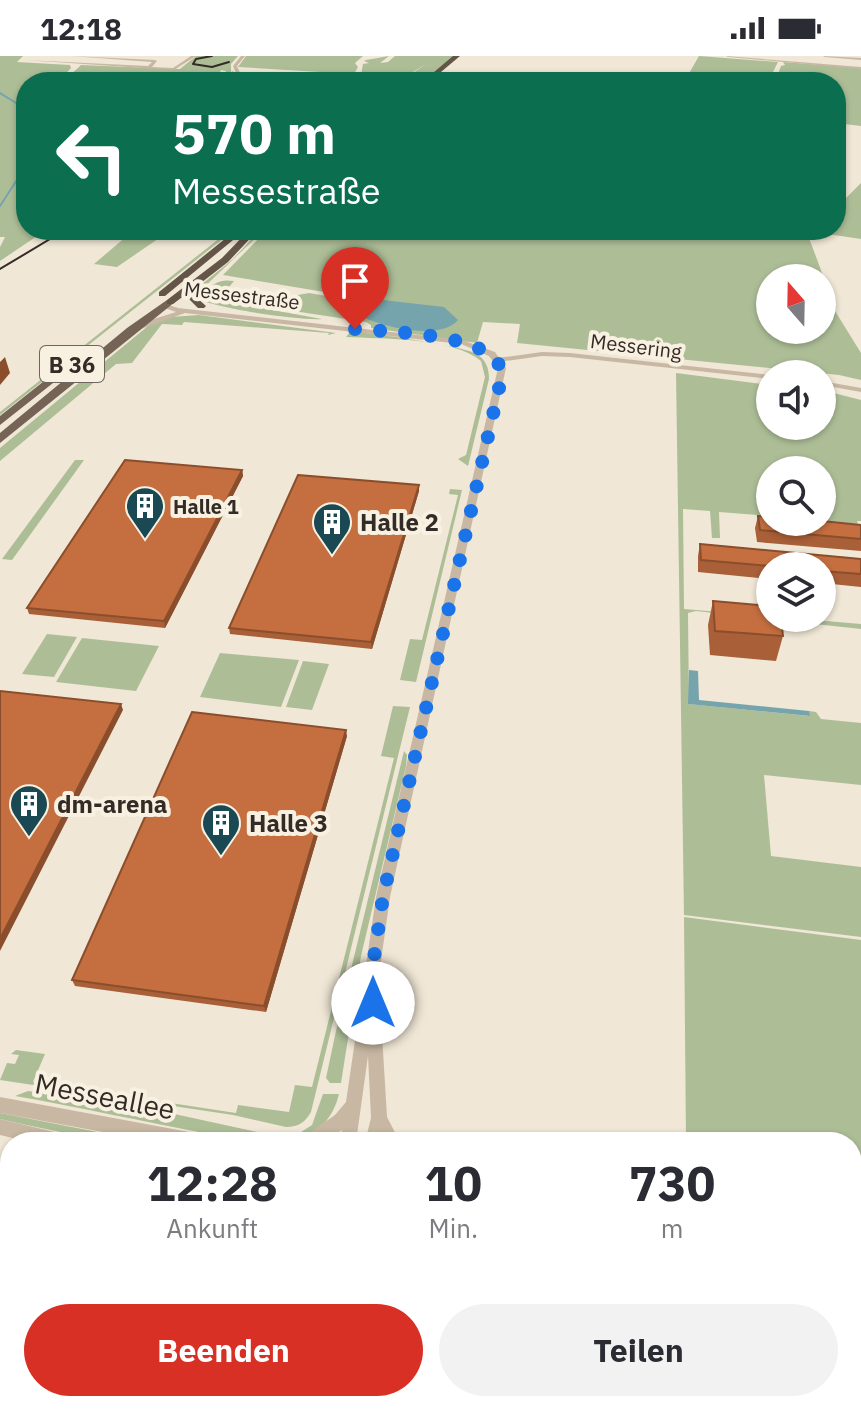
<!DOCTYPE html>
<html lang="de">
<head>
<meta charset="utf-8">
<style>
  body { margin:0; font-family:"IBM Plex Sans",sans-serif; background:#f2f2f3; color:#2b2b33; height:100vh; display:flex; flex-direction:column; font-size:30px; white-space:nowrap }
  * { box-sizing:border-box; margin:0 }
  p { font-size:26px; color:#7c7c81 }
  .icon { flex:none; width:44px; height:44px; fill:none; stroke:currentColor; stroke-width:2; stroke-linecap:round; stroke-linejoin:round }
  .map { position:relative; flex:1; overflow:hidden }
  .side { position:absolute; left:0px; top:1076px; width:862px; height:280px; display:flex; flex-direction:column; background:#fff; border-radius:32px 32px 0 0; box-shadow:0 2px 6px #0004 }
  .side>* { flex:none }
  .hud { position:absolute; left:16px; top:16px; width:830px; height:168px; border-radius:32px; box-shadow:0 2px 6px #0004; background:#0b6e4f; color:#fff; overflow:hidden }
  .needle { width:52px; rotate:340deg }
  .fabs { position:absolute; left:756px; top:208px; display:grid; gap:16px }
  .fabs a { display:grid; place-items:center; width:80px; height:80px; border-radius:50%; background:#fff; box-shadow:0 2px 6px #0004; font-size:40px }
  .pin { position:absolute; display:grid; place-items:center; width:68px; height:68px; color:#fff; margin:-82px -34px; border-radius:50% 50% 50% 0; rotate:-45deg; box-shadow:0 0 8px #0007 }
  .pin .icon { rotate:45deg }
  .me { position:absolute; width:88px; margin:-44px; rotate:0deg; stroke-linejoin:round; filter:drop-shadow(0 0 6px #0008) }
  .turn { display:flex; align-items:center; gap:28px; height:168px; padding:0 24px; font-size:36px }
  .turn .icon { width:104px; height:104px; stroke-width:2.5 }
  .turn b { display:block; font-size:56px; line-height:68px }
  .eta { display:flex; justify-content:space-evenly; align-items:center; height:136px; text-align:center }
  .eta b { font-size:48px; font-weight:700; line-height:56px }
  .primary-button { display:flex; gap:16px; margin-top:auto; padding:16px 24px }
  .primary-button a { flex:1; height:92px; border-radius:48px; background:#d93025; color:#fff; font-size:32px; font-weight:700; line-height:92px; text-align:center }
  .primary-button a+a { background:#f2f2f3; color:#2b2b33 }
  .status { display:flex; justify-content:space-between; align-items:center; height:56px; padding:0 40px; background:#fff; direction:ltr }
  .status svg { height:22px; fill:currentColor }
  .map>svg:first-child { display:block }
  .green { fill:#adbe97; fill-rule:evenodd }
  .water { fill:#76a4ad }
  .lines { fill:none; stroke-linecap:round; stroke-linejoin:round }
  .stream { stroke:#76a4ad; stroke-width:2 }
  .minor { fill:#c8b8a3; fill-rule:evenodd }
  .tertiary { fill:#c8b8a3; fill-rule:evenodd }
  .primary { fill:#756456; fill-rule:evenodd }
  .trunk { fill:#645549; fill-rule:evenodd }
  .tram { stroke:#332b25; stroke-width:2 }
  .wall { fill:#a95f37 }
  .shaded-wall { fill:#8a4e2d }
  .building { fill:#c56f40; stroke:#8a4e2d; stroke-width:2 }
  .route { stroke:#1a73e8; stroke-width:14; stroke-dasharray:0 25.2 }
  .labels { text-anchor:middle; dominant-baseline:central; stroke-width:8; stroke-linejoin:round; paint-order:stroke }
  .far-street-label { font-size:20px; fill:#332b25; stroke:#f8f1e2 }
  .far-poi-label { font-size:20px; font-weight:bold; fill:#332b25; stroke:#f8f1e2; text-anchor:start }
  .shield { fill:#f8f1e2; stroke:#6e665e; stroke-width:2 }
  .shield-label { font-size:22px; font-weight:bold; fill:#332b25 }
  .poi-label { font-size:24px; font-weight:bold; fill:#332b25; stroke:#f8f1e2; text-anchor:start }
  .near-street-label { font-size:28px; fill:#332b25; stroke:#f8f1e2 }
</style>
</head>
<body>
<div class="status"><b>12:18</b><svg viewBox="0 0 49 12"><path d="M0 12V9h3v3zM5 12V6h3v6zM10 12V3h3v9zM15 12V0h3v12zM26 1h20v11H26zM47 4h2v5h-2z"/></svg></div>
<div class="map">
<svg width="861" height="1356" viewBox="0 0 861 1356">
  <rect width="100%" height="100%" fill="#f0e7d6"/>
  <!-- green -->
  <path class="green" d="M0,0H23L17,6L70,9L71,12L58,26H26V174H46L0,205V191L5,181H0Z
    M196,0H238L231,8V20L232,15L235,17L230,26V22L222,26L226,15L221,14L216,26H63L81,9L180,13Z
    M246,0H363L355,7L358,11L354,18L238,11Z
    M389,0L380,7L388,6L395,0H454L421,26H418L422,22L407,21L426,8L408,19H361L363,8L369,7L364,5L366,4Z
    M699,0L778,6L770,22H704L763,26H684Z
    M783,6L861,12V70L836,67V26H780L776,23L781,10L785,9Z
    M861,127V183L827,178L819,182L814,174H836V152Z
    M134,174H171L117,211L94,208Z
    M230,174H234L0,359V356Z
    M260,174H264L200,235V241L322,263C301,265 210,252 195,241L197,232L233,203Z
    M267,174H806L821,214L827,242L861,297V324L839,319L517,287L520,268L483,266L477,287L371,272V269L366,266L207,242L206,235C216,226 220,223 234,225L221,241L258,246L309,237L344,243L348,240L223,219ZM770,222H822V274H770Z
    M199,259L336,277L328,279L329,277L184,266L182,269L162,268L132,307L116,308L0,405V392L148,270L170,261Z
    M350,276C364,275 461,290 475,297C486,303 489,312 489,323L468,410L458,403L466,399L485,321L481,305C453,281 382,283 346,281Z
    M676,317L770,329V370H822V334L861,344V465H857L858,468L822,465V414H770V460L719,456L720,482H712L710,455L683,453L684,553L861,568V573L696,555L688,557L689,648L809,660V655L816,656L821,663L861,667V729L764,719L771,800L861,811V881L684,859Z
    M75,404H84L12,504L2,503Z
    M450,433L462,434L416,626L400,624L410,583L422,584L458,439L449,438Z
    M47,578L77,581L54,621L22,618Z
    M82,582L159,590L136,635L56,626Z
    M220,597L299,604L281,651L200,641Z
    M303,605L329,608L312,654L286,651Z
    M393,650L410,651L311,1056C305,1066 299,1071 286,1071L233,1059L0,1024L7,1007L15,1008L19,999L11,998L16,994L45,998L33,1026L236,1057L238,1049L289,1056L295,1029L312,1031L394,702L381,700Z
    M404,695L407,699L406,710L361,900L341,1027H330L326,1022L336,975Z
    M684,861L861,884V1177L852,1175V1086H686Z
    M28,1035L156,1054L280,1081L298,1078L312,1069L323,1038H339C334,1060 318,1080 295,1085C268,1091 235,1082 209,1078C144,1066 80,1051 15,1040Z
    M0,1057L149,1086C98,1086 50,1074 0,1063Z
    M852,1213L861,1215V1356H0L176,1346H852Z"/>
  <!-- water -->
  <path class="water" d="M383,244L444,251L458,264C440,286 376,270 355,257L360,249Z
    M689,614L698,615L699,644L809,655L810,660L688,648Z
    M852,1245L861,1246V1347L852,1346Z"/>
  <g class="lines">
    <!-- stream -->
    <path class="stream" d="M0,37L26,53
      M0,150L26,110"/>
    <!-- minor -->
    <path class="minor" d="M71,0L155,4L157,5L152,11L173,12L191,0H196L174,14L24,4L148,10L152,6Z
      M241,0H245L237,10L240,17L234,26H230L236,17L233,10Z
      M726,0L861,11V13L728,1Z
      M823,0L861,2V4L825,1Z
      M542,296L570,297L770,319V323L570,301L542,300L498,306L495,304L498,302Z
      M822,325L861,332V336L822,329Z"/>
    <!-- tertiary -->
    <path class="tertiary" d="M162,247L178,252L462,284L495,296L506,312L390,841L376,940L380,945L387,1061L400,1086H383L382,1084L381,1086H365L371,1062L368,1000L356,1086H340L342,1074L325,1086H303L305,1080L335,1059L346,1046L376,841L498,312L489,300L461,288L185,257L141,273H135V269L176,256L162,251Z
      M0,1041L200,1078L206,1080L208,1086H157L0,1057Z
      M0,1063L63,1078L69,1080L71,1086H30L0,1079Z
      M852,1193L861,1195V1213L852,1211Z"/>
    <!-- primary -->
    <path class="primary" d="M167,244L175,246L0,387V377L127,272Z
      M68,306L77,308L0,369V360Z"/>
    <!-- trunk -->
    <path class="trunk" d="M453,0H460L429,26H422Z
      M236,174L244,175L165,240H159V236Z
      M249,174H258L228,206L193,233L196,241L206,250L204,252H198L185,239L173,248H167V244L222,202Z"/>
    <!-- tram -->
    <path class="tram" d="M212,0L196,3L193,8L212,11L229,6
      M0,213L65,174"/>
  </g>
  <!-- wall -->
  <path class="wall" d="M242,414L243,420L165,572L29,558L27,552Z
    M419,429V435L372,593L230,578L229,572Z
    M758,460L861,469V495L757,486L755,472Z
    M700,488L861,503V531L822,527V510H770V523L698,516V500Z
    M713,545L783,580L776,605L710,599L708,569Z
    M347,680L266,956L75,930L72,924Z"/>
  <!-- shaded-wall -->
  <path class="shaded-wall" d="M5,301L10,317L0,329V306Z
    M242,414L243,420L165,572L164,565Z
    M419,429V435L372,593L371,586Z
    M121,648L123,654L0,895V883Z
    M346,674L347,680L266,956L264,950Z"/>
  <!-- building -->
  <path class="building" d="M125,404L242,414L164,565L27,552Z
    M298,419L419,429L371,586L229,572Z
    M758,460L770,461V466L822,465L861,469V483L760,474Z
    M700,488L861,503V518L822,515V510H770L701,504Z
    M713,545L770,550V562H781L783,580L715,575Z
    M0,635L121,648L0,883Z
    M192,656L346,674L264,950L72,924Z"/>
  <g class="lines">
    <!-- route -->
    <path class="route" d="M355,273C388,276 500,277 502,319L383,841L371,922L373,947"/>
  </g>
  <!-- icons -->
  <defs>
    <g id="building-pin" transform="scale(2)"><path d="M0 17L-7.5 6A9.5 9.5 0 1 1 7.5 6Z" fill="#1b4953" stroke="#f8f1e2"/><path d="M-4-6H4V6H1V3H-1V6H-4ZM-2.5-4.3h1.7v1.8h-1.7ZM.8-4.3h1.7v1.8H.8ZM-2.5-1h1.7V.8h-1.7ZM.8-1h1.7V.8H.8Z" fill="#fff"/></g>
  </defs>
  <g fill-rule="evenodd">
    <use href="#building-pin" x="145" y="450"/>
    <use href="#building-pin" x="332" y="466"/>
    <use href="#building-pin" x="29" y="748"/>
    <use href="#building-pin" x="221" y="767"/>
  </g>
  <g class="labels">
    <!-- far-street labels -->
    <g class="far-street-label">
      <text transform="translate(242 239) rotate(7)">Messestraße</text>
      <text transform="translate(636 290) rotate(7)">Messering</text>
    </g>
    <!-- far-poi labels -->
    <g class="far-poi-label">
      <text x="173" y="450">Halle 1</text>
    </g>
    <!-- shield labels -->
    <rect class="shield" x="40" y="290" width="64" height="36" rx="6"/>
    <g class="shield-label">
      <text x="72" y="308">B 36</text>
    </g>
    <!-- poi labels -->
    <g class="poi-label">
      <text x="360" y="466">Halle 2</text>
      <text x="57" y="748">dm-arena</text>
      <text x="249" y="767">Halle 3</text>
    </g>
    <!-- near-street labels -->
    <g class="near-street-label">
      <text transform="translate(105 1040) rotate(11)">Messeallee</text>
    </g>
  </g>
</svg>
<div class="fabs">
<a><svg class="needle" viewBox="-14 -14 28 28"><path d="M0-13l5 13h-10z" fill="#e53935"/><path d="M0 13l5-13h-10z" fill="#7c7c81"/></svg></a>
<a><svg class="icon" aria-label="sound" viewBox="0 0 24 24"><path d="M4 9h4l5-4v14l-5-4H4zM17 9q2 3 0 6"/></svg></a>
<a><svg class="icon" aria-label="search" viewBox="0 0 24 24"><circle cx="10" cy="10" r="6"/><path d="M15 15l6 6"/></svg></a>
<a><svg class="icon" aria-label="layers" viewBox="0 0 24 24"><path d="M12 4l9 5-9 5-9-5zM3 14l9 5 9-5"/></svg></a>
</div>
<div class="pin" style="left:355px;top:273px;background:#d93025"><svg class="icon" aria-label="arrive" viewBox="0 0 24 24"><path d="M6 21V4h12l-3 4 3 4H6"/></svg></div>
<svg class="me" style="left:373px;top:947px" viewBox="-20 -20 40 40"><circle r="19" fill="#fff"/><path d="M0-13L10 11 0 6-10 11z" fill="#1a73e8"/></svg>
<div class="hud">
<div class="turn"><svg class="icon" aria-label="left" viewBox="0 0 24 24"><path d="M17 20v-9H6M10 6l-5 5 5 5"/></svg><div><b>570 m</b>Messestraße</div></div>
</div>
<section class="side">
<div class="eta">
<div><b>12:28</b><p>Ankunft</p></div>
<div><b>10</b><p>Min.</p></div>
<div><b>730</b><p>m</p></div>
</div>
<div class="primary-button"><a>Beenden</a><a>Teilen</a></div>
</section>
</div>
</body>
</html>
